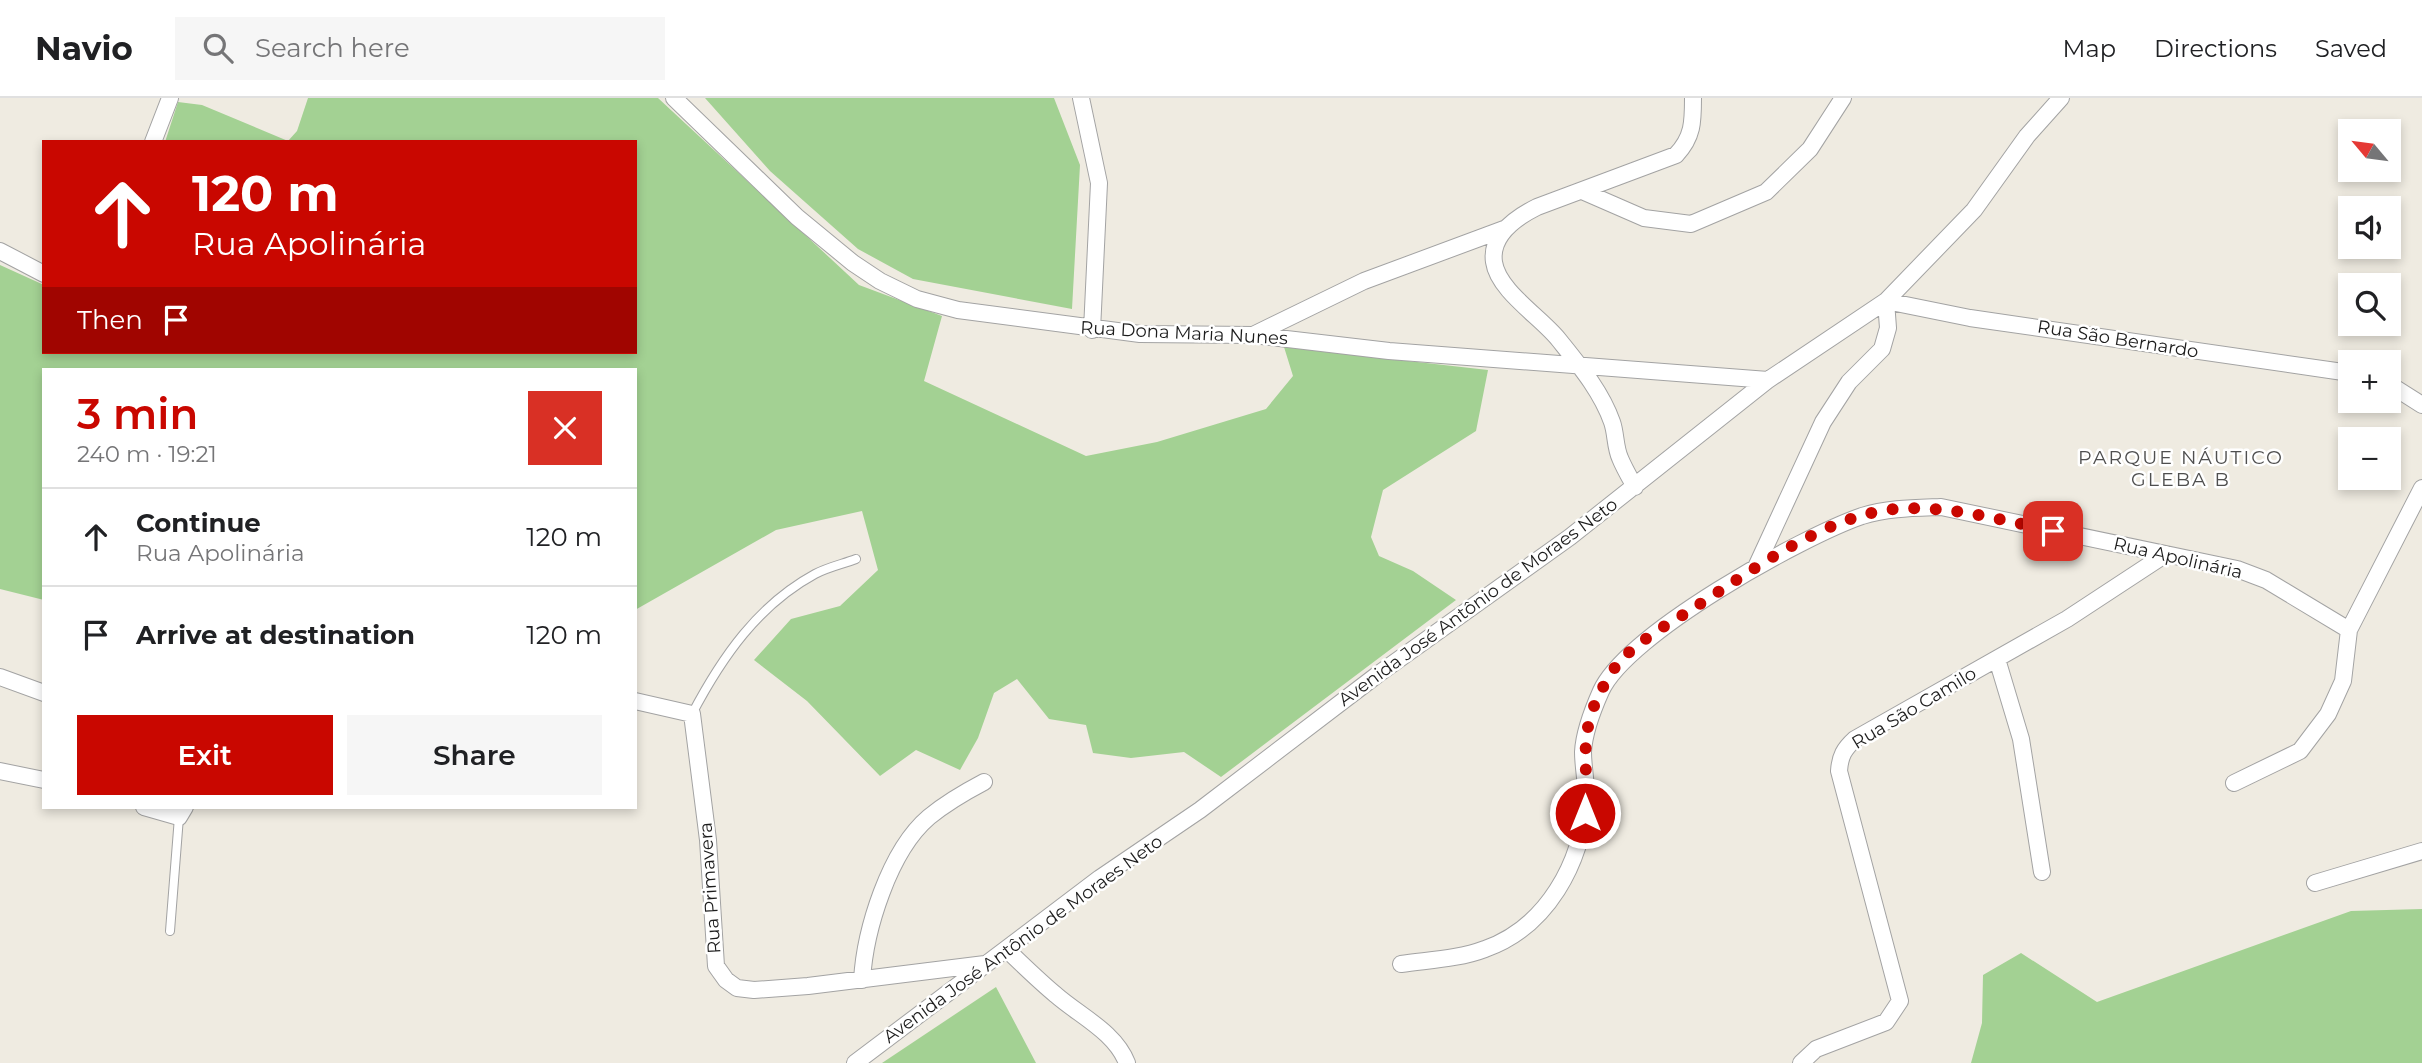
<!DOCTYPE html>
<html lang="en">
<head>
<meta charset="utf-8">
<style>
  body { margin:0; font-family:Montserrat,sans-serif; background:#f6f6f6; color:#202124; height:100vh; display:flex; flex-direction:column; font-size:26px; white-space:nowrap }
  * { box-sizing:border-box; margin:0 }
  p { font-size:23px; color:#757577 }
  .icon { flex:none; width:38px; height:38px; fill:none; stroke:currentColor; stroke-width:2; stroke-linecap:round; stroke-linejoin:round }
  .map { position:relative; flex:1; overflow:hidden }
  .side { position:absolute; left:42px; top:270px; width:595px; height:441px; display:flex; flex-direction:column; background:#fff; border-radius:0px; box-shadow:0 4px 10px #0003 }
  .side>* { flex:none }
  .banner { position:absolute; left:42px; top:42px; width:595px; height:214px; border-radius:0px; box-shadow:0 4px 10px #0003; background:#c90700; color:#fff; overflow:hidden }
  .needle { width:46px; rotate:299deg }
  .controls { position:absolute; left:2338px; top:21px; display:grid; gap:14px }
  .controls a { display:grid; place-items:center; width:63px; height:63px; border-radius:0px; background:#fff; box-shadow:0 4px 10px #0003; font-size:35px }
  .pin { position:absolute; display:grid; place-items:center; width:60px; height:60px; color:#fff; margin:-30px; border-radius:14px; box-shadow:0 4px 10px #0006 }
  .me { position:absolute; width:77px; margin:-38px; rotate:0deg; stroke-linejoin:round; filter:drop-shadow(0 0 5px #0008) }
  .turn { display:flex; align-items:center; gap:24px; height:147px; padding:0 35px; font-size:32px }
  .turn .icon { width:91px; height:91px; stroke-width:2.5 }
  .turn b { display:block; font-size:49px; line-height:60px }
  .then { display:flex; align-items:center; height:66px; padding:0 35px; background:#0003; gap:14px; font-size:26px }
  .round { display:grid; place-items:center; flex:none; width:74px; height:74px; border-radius:0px; background:#f6f6f6 }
  .overview { display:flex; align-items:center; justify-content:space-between; height:119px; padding:0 35px }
  h1 { font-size:42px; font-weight:600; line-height:52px; color:#c90700 }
  .action { display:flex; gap:14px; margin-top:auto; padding:14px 35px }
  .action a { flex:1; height:80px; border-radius:0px; background:#c90700; color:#fff; font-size:28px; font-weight:600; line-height:80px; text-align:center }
  .action a+a { background:#f6f6f6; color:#202124 }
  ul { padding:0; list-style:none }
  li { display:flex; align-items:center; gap:21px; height:98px; padding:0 35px; border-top:2px solid #e0e0e0 }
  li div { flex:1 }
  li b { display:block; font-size:26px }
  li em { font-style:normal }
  header { display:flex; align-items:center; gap:42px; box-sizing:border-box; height:98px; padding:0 35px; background:#fff; border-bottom:2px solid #e0e0e0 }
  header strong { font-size:33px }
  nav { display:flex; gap:38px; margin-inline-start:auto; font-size:24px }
  .search { width:490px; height:63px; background:#f6f6f6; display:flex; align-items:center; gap:18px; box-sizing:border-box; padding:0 24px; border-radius:0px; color:#757577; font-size:26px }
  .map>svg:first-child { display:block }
  .forest { fill:#a3d193 }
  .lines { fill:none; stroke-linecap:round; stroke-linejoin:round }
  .service-casing { stroke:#a3a3a3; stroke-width:10 }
  .minor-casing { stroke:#a3a3a3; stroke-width:18 }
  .service { stroke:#fff; stroke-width:8 }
  .minor { stroke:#fff; stroke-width:16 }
  .route { stroke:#c90700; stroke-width:12; stroke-dasharray:0 21.6 }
  .labels { text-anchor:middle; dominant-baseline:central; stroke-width:5; stroke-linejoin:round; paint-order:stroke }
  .street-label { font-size:18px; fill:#1c1c1c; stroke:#fff }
  .neighbourhood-label { font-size:19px; letter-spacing:2px; fill:#4f4f4f; stroke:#fff }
</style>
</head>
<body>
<header>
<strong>Navio</strong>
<div class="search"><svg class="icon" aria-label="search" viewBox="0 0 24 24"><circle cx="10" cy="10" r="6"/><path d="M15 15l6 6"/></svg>Search here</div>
<nav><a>Map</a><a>Directions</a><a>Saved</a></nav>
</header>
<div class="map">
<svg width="2422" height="965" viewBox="0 0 2422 965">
  <rect width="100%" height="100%" fill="#efebe1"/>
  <!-- forest -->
  <path class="forest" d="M308,0H658L859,187L942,218L924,283L1086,358L1157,344L1266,311L1293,278L1284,249L1488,272L1476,333L1383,392L1371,439L1379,458L1413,473L1456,502L1221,679L1184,654L1131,660L1093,655L1086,627L1049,621L1017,581L994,595L978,640L960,672L916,652L880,678L807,603L754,562L791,521L840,508L878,472L862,413L776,432L635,512V271H44V502L0,491V167L44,187V254H635V44H165L178,4L202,7L288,43L297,33Z
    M705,0H1054L1080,67L1072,211L913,181L858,151L770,73Z
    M2422,811V965H1971L1982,925L1983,877L2021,855L2097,904L2351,813Z
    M996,889L1036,965H882Z"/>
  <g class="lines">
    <!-- service casing -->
    <g class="service-casing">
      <path id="service" d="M692,616C722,559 758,507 815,476C828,469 843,466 856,461
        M170,833L179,719"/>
    </g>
    <!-- minor casing -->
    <g class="minor-casing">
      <path id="minor" d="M674,0L797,119L853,165L880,183L917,201L958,212L1140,236L1253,237L1389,253L1768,282
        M1081,0L1099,85L1092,232
        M153,44L170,0
        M1582,93L1644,120L1691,126L1766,94L1810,51L1843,0
        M0,153L44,176
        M1253,237L1364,183L1504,131
        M2389,286L2422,307
        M1635,389C1630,380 1624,370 1620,360C1615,349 1616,335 1612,324C1601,293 1579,267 1559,242C1542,220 1498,193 1494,164C1490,136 1517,119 1537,109L1676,57C1693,39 1693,24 1693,0
        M1756,469L1823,324L1849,284L1882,251L1888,230L1886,203L1970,220L2350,275
        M1997,561L2021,641L2042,774
        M0,579L44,595
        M635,603L692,616L708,742L716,868L726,882L737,890L754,892L808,888L985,866
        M0,673L44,682
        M2234,685L2300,653L2328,616L2343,583L2349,532L2422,390
        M144,709L179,719L185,709
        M2315,785L2422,753
        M1007,852C1023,867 1039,883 1056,897C1080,918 1115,934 1127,965
        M1401,866C1428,862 1459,861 1485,851C1547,829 1582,765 1586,702C1587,686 1583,670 1583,654C1584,634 1593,611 1601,593C1627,536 1801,439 1862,418C1888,410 1914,410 1941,409L2237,471L2266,482L2349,532
        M862,882C865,832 889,753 929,719C946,705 965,694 984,684
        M855,965L1100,780L1200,712L1377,577L1570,439L1768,282L1886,203L1974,112L2027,38L2061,0
        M1801,965L1816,951L1886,924L1900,903L1839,673C1840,658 1844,651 1855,641L2067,521L2166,456"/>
    </g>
    <!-- service -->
    <use href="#service" class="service"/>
    <!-- minor -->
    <use href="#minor" class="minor"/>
  </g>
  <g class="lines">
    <!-- route -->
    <path class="route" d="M1585,715C1590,667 1576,639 1602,591C1607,581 1615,568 1623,560C1644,539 1672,524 1697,508C1752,472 1829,416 1896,411C1950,407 2001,422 2053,433"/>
  </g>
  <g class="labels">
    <!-- street labels -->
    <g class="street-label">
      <text transform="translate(1184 235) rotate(3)">Rua Dona Maria Nunes</text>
      <text transform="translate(2118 241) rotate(9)">Rua São Bernardo</text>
      <text transform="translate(2178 460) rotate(13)">Rua Apolinária</text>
      <text transform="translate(1478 504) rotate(-36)">Avenida José Antônio de Moraes Neto</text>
      <text transform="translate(1914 610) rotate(-31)">Rua São Camilo</text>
      <text transform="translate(710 790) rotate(-94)">Rua Primavera</text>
      <text transform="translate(1023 841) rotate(-36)">Avenida José Antônio de Moraes Neto</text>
    </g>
    <!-- neighbourhood labels -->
    <g class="neighbourhood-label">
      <text x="2181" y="359">PARQUE NÁUTICO<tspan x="2181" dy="22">GLEBA B</tspan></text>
    </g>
  </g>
</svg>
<div class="controls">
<a><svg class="needle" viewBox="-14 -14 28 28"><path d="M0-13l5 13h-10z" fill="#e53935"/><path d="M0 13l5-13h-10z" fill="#757577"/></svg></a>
<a><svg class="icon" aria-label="sound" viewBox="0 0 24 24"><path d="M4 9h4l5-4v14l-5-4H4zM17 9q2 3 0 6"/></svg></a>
<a><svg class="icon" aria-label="search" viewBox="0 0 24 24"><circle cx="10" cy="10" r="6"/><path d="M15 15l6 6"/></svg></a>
<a>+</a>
<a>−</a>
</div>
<div class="pin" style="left:2053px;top:433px;background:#d93025"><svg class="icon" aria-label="arrive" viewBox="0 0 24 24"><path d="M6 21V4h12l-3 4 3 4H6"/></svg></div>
<svg class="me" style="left:1585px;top:715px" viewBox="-20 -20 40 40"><circle r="17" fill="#c90700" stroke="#fff" stroke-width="3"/><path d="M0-11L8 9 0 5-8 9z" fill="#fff"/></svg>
<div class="banner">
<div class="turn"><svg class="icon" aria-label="ahead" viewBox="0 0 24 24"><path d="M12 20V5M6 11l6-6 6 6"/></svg><div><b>120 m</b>Rua Apolinária</div></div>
<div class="then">Then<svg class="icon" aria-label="arrive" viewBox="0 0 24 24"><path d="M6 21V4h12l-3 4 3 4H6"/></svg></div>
</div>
<section class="side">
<div class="overview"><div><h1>3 min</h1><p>240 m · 19:21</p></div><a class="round" style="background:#d93025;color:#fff"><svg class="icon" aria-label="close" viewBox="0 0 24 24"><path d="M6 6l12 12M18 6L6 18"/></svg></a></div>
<ul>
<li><svg class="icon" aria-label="ahead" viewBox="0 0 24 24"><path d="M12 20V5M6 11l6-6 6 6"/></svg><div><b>Continue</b><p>Rua Apolinária</p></div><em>120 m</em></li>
<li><svg class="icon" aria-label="arrive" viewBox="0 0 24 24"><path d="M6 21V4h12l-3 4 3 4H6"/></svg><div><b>Arrive at destination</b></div><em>120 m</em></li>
</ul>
<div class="action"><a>Exit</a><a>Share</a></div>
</section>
</div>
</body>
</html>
